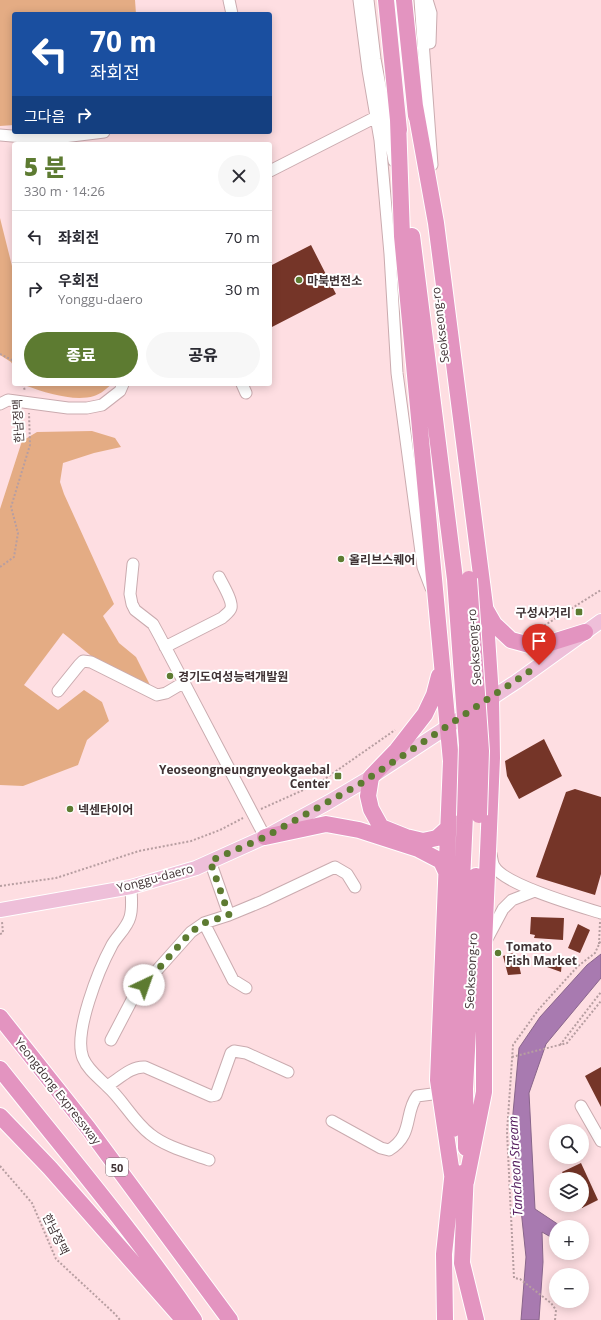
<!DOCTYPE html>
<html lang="ko">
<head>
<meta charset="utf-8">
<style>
  body { margin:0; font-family:"Open Sans","Noto Sans KR",sans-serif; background:#f7f7f7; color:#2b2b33; height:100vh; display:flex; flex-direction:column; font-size:15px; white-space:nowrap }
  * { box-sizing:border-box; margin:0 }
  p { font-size:13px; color:#7c7c81 }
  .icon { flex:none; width:22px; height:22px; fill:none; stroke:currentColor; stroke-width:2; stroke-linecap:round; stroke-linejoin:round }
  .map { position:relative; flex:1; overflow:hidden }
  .drawer { position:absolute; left:12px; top:142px; width:260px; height:244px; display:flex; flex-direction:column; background:#fff; border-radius:4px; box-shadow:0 2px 10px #0003 }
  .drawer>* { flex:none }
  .banner { position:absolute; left:12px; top:12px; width:260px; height:122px; border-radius:4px; box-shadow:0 2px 10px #0003; background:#1a4fa0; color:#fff; overflow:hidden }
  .controls { position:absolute; left:549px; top:1124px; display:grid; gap:8px }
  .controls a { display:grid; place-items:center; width:40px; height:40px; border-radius:50%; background:#fff; box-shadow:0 2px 10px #0003; font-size:20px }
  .pin { position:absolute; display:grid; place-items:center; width:34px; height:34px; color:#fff; margin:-41px -17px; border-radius:50% 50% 50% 0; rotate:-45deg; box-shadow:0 0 4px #0007 }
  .pin .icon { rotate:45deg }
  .me { position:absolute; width:44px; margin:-22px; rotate:42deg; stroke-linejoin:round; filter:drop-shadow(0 0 3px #0008) }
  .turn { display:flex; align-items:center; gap:14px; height:84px; padding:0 12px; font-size:18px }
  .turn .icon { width:52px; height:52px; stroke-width:2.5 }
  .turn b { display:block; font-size:28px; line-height:34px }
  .then { display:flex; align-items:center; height:38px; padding:0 12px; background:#0003; gap:8px; font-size:15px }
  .round { display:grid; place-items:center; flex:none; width:42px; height:42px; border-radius:21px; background:#f7f7f7 }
  .headline { display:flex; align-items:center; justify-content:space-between; height:68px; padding:0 12px }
  h1 { font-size:24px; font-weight:800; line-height:30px; color:#5d7b31 }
  .cta { display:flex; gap:8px; margin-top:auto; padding:8px 12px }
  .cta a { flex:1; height:46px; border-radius:24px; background:#5d7b31; color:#fff; font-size:16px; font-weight:800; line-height:46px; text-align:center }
  .cta a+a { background:#f7f7f7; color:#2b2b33 }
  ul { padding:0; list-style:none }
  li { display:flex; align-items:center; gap:12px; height:52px; padding:0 12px; border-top:1px solid #e1e1e2 }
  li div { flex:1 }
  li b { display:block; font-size:15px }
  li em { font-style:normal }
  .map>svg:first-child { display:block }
  .green { fill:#e4ac84 }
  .water { fill:#a87ab0; stroke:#89658b }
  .building { fill:#753528 }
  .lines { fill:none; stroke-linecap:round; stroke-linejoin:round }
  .minor-casing { stroke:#caabaf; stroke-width:13 }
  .major-casing { stroke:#fff; stroke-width:16 }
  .highway-casing { stroke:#fff; stroke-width:18 }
  .path { stroke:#b79ea1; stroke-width:2; stroke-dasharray:2 2; stroke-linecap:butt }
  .minor { stroke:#fff; stroke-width:11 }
  .major { stroke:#eebfd9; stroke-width:14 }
  .highway { stroke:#e394c0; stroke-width:16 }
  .highway-bridge-casing { stroke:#fff; stroke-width:18; stroke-linecap:butt }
  .highway-bridge { stroke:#e394c0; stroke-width:16 }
  .route { stroke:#5d7b31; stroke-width:7; stroke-dasharray:0 12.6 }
  .poi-dot { fill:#5d7b31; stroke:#fff; stroke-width:1.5 }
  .labels { text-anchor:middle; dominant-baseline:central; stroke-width:4; stroke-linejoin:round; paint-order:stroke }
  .shield { fill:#fff; stroke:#797072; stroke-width:1 }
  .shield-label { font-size:11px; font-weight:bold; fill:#403335 }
  .poi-label { font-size:12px; font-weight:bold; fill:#403335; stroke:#fff; text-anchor:start }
  .street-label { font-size:12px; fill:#403335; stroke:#fff }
  .water-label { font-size:13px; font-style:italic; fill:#51185b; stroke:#fff }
</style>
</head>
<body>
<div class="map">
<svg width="601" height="1320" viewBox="0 0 601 1320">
  <rect width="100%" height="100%" fill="#fedee2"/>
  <!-- green -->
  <path class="green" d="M0,0H135L136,14H14V125L0,126Z
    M0,218L14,274V367L11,362L0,355Z
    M26,384H112C107,388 101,394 94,396C75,402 46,393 27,386Z
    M92,431L115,438L121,447L94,453L63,463L60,482L64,494L114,604L103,616L119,643L136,657L150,685L95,659L63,633L24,685L58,710L84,690L102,702L109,721L87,740L78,765L23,786L0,785V509L22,441L37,432Z"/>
  <!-- water -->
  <path class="water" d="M601,954V978L546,1044L529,1093L535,1209L562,1227H556V1240L542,1232L543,1262L539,1320H521L526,1257L512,1124L519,1048L540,1017L587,965Z"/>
  <!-- building -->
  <path class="building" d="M311,245L336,294L270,328V266Z
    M544,739L562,776L519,799L507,776L505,761Z
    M575,789L601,797V874L595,895L536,877L566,792Z
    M531,917L564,918L563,940L534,938L535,935L530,934Z
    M578,924L590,930L580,953L568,948Z
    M513,953L515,962L518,961L521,974L508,975L503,956Z
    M549,959L562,961L561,972L547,967Z
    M601,1067V1107L585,1076Z
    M581,1163L598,1200L582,1208V1179H566L562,1172Z"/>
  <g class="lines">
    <!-- minor casing -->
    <g class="minor-casing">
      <path id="minor" d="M229,0L232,14
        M359,0L368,70L380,140L390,254L397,373L423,567L431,588
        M368,0L375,59L394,161
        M420,0L432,165
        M427,0L431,13L430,43
        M0,135L47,139L104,132
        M270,171L376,117
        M242,384L246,393
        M0,404L8,400L68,408H87L102,405L120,391L123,384
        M133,564L130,594L132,604L135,610L153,624L159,635L265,837
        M165,647L222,618C225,615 230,612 231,608C233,601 222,583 219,577
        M58,691L79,665L83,661L91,662L157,695L166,693L183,683
        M491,854C492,858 492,863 494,866C504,885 579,906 601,913
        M131,887C131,896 133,907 130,917C127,928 117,936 112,945C99,969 73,1033 83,1058C88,1070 98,1077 107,1086C119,1079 131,1066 145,1067L211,1096L216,1095L231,1053L234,1051L246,1053L288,1072
        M229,915L263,901L335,867L347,874L355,887
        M204,923L233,980L246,988
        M486,941L503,909L512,900L535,891
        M111,1040L134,996L191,932L204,923L229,915L210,861
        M107,1086C123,1100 133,1121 150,1134C166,1147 190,1153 209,1160
        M581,1106L601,1141
        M332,1121L381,1148L389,1150C414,1135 404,1113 417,1096L440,1093"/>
    </g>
    <!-- major casing -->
    <g class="major-casing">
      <path id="major" d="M0,910L131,887L196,868L265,837L329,802L371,777L516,682L601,621"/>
    </g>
    <!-- highway casing -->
    <g class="highway-casing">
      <path id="highway" d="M386,0L399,130
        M404,0L416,116
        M415,106L436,223L485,606L491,697L492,758L484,945V1092L466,1182
        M398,120L402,236L451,761L438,1080L453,1181
        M412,236L455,579
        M486,610L494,624L511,640L537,647L585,632
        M439,676L434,695L425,714L397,750L371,777L368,796L371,809L381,827L406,837L423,841L437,838L448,828
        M265,837L326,824L359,830L418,849L441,861L447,874
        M0,1017L88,1128L230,1320
        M0,1069C66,1152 135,1233 194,1320
        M0,1116L50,1168L181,1317
        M453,1129V1077L465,816
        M466,1148L465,1089L476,876
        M466,1171L462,1263L476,1320
        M445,1320L444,1254L453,1170"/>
    </g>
    <!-- path -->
    <path class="path" d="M0,354L14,361
      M23,384L25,391
      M0,567L14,557L18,533L11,507L30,445L29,413
      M534,632L601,590
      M261,809L319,783L395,730
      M0,886L56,878L139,851L191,841L220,830L243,818
      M0,934L3,933L2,922
      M599,944L600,922
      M560,1045L601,992
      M512,1057L567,1043L601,1001
      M0,1166L32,1203L56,1259L115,1314L120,1320
      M555,1320L556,1310L551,1303L520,1279L514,1278L507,1132L513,1045L539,1009L578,966L595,953L601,940"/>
    <!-- minor -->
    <use href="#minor" class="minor"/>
    <!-- major -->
    <use href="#major" class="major"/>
    <!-- highway -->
    <use href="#highway" class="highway"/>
    <!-- highway-bridge casing -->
    <g class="highway-bridge-casing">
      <path id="highway-bridge" d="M455,579L467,745L465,816
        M469,579L481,751L479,815"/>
    </g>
    <!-- highway-bridge -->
    <use href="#highway-bridge" class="highway-bridge"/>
  </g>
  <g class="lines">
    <!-- route -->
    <path class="route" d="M144,985L191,932L204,923L229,915L210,861L265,837L360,784L539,665"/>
  </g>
  <!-- markers -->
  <g class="poi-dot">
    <circle cx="299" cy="280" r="4"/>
    <circle cx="341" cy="559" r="4"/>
    <rect x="575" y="608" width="8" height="8" rx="2"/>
    <circle cx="170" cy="676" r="4"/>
    <rect x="334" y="772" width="8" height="8" rx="2"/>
    <circle cx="70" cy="809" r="4"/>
    <circle cx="498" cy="953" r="4"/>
  </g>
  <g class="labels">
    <!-- shield labels -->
    <rect class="shield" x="106" y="1158" width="22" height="18" rx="3"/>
    <g class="shield-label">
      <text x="117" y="1167">50</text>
    </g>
    <!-- poi labels -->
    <g class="poi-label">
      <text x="307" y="280">마북변전소</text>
      <text x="349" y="559">올리브스퀘어</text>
      <text x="571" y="612" text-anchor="end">구성사거리</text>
      <text x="178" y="676">경기도여성능력개발원</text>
      <text x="330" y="769" text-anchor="end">Yeoseongneungnyeokgaebal<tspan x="330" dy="14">Center</tspan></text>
      <text x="78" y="809">넥센타이어</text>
      <text x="506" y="946">Tomato<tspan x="506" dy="14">Fish Market</tspan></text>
    </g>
    <!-- street labels -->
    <g class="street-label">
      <text transform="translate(440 325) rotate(-97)">Seokseong-ro</text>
      <text transform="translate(18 421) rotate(-93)">한남정맥</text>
      <text transform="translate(474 647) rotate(-94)">Seokseong-ro</text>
      <text transform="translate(155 878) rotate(-15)">Yonggu-daero</text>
      <text transform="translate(471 971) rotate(-87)">Seokseong-ro</text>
      <text transform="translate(58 1091) rotate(52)">Yeongdong Expressway</text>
      <text transform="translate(56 1234) rotate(64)">한남정맥</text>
    </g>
    <!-- water labels -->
    <g class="water-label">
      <text transform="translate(515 1166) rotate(-93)">Tancheon Stream</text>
    </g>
  </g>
</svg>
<div class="controls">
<a><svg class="icon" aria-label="search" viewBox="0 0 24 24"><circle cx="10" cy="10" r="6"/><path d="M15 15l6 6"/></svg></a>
<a><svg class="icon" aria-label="layers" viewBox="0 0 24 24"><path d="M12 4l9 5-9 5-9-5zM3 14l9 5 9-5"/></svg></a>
<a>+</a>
<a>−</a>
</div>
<div class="pin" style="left:539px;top:665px;background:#d93025"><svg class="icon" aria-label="arrive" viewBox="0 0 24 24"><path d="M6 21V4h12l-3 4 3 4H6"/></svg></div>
<svg class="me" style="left:144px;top:985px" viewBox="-20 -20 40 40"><circle r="19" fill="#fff"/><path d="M0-13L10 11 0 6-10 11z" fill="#5d7b31"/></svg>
<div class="banner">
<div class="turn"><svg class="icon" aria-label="left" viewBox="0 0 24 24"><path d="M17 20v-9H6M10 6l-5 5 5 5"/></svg><div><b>70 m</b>좌회전</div></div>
<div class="then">그다음<svg class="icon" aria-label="right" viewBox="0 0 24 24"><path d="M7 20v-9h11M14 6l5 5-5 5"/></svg></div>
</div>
<section class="drawer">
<div class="headline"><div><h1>5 분</h1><p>330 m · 14:26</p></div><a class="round"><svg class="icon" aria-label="close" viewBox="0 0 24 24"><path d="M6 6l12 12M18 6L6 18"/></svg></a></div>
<ul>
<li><svg class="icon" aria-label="left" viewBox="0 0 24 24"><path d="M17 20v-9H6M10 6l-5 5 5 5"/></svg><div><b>좌회전</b></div><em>70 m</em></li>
<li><svg class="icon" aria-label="right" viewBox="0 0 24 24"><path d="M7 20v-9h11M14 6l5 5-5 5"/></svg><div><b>우회전</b><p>Yonggu-daero</p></div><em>30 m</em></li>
</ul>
<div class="cta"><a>종료</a><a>공유</a></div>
</section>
</div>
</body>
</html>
